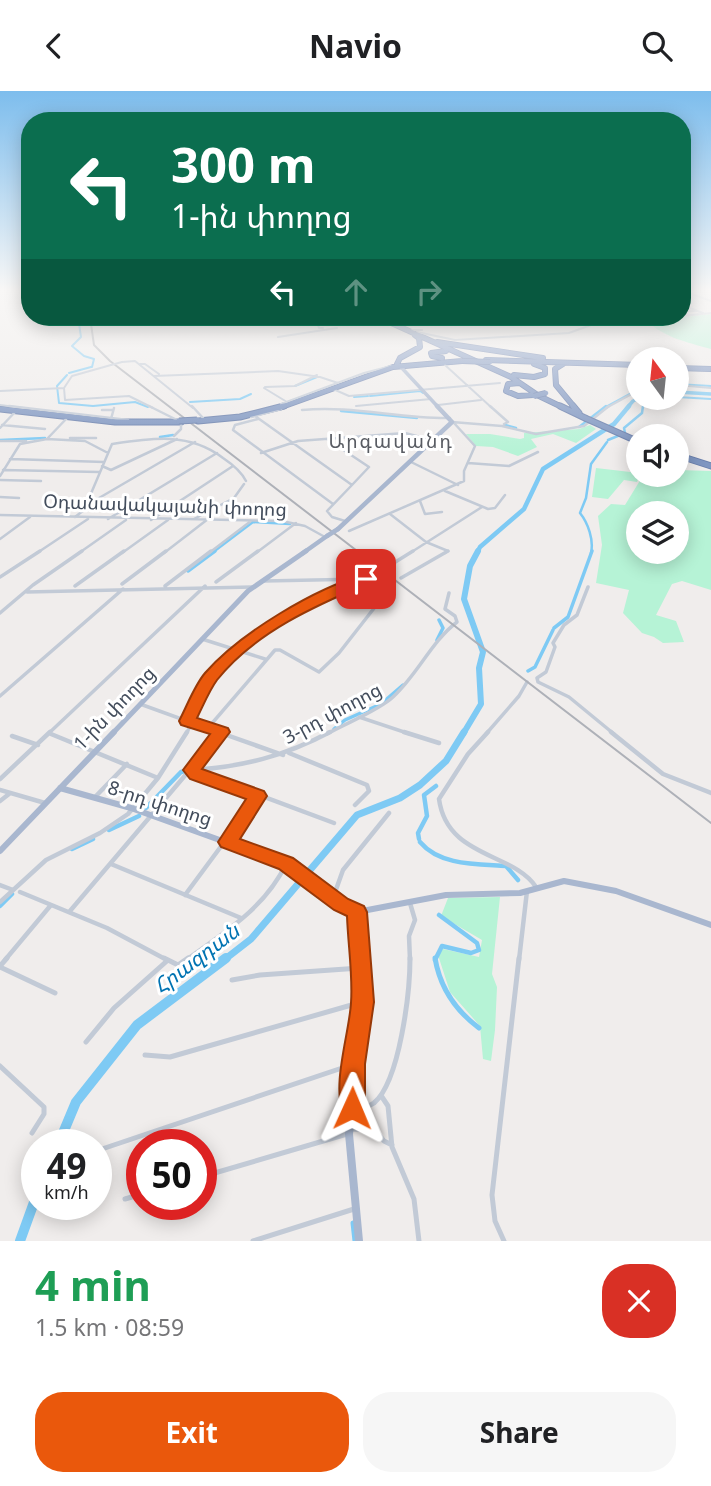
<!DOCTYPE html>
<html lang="en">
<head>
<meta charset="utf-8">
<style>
  body { margin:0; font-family:"Noto Sans","Noto Sans Armenian",sans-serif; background:#f6f6f6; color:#202124; height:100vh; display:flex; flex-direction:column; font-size:26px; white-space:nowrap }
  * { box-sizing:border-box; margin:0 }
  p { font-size:23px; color:#757577 }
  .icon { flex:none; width:38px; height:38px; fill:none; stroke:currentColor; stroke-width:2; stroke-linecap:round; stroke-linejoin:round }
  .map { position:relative; height:1150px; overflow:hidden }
  .sheet { display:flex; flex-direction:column; background:#fff; flex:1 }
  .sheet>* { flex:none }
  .guide { position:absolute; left:21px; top:21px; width:670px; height:214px; border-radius:28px; box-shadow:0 4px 18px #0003; background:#0b6e4f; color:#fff; overflow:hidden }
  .needle { width:46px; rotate:345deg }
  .controls { position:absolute; left:626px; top:256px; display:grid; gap:14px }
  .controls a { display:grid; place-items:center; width:63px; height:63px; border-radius:50%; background:#fff; box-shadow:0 4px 18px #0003; font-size:35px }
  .speed { position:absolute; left:21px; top:1038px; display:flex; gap:14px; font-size:35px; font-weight:700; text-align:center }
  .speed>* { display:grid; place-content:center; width:91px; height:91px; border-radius:50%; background:#fff; box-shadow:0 4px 18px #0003; line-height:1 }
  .speed small { font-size:18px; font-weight:400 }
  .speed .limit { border:10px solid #d22; background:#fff; color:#111 }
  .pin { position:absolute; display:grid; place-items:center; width:60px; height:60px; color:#fff; margin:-30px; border-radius:14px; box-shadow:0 4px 10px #0006 }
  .me { position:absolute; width:77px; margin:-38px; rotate:1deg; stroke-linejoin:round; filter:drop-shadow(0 0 5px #0008) }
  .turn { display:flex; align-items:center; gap:24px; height:147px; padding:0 35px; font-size:32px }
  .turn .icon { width:91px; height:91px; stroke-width:2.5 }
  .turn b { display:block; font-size:49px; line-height:60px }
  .lanes { display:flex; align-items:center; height:66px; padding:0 35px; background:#0003; justify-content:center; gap:35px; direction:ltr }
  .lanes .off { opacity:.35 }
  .round { display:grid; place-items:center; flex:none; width:74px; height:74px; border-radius:28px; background:#f6f6f6 }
  .headline { display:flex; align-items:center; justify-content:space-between; height:119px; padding:0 35px }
  h1 { font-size:42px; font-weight:700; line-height:52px; color:#1e9e55 }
  .cta { display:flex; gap:14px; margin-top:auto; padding:14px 35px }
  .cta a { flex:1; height:80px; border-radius:28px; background:#ea580c; color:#fff; font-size:28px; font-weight:700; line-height:80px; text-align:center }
  .cta a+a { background:#f6f6f6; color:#202124 }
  header { display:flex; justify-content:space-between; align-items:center; height:91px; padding:0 35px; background:#fff; font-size:32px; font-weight:700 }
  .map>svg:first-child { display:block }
  .green { fill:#b6f3d6; fill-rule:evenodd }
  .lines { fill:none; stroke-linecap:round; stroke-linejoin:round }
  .stream { stroke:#7ecaf4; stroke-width:2 }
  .canal-far4 { stroke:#7ecaf4; stroke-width:2 }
  .canal-far3 { stroke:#7ecaf4; stroke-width:2.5 }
  .canal-far2 { stroke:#7ecaf4; stroke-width:3.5 }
  .canal-far1 { stroke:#7ecaf4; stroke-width:4.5 }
  .canal { stroke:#7ecaf4; stroke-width:5 }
  .river-far4 { stroke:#7ecaf4; stroke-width:3.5 }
  .river-far3 { stroke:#7ecaf4; stroke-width:4.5 }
  .river-far2 { stroke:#7ecaf4; stroke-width:6 }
  .river-far1 { stroke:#7ecaf4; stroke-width:7 }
  .river { stroke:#7ecaf4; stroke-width:10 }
  .highway-far1-casing { stroke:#6b80ad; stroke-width:6 }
  .highway-casing { stroke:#6b80ad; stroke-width:7 }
  .minor-far4 { stroke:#c2cad6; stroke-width:2 }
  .minor-far3 { stroke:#c2cad6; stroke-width:2.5 }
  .minor-far2 { stroke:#c2cad6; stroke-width:3.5 }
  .minor-far1 { stroke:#c2cad6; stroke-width:4.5 }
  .minor { stroke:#c2cad6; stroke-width:5 }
  .major-far4 { stroke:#a9b7cf; stroke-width:3.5 }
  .major-far3 { stroke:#a9b7cf; stroke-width:4.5 }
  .major-far2 { stroke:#a9b7cf; stroke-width:5 }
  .major-far1 { stroke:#a9b7cf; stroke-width:6 }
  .major { stroke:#a9b7cf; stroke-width:8 }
  .highway-far1 { stroke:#7f96c1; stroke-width:4.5 }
  .highway { stroke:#7f96c1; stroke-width:5 }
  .rail { stroke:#aeb1b8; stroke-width:2 }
  .highway-bridge-far1-casing { stroke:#6b80ad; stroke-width:6; stroke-linecap:butt }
  .highway-bridge-casing { stroke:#6b80ad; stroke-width:7; stroke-linecap:butt }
  .minor-bridge { stroke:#c2cad6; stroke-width:2 }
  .major-bridge { stroke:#a9b7cf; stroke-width:4.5 }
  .highway-bridge-far1 { stroke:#7f96c1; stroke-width:4.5 }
  .highway-bridge { stroke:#7f96c1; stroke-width:5 }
  .route { fill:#ea580c; stroke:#983908; stroke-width:2 }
  .labels { text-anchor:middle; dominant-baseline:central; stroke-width:6; stroke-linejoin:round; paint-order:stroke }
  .far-quarter-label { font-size:19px; letter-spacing:2px; fill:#595c63; stroke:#fff }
  .street-label { font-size:19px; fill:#434d5c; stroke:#fff }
  .water-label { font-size:21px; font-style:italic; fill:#0073b2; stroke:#fff }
</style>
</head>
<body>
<header><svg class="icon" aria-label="back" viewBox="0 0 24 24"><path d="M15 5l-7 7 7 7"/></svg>Navio<svg class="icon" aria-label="search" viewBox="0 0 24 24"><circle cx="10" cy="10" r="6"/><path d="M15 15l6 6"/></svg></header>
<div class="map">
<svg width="711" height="1150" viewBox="0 0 711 1150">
  <rect width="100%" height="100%" fill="#f0edec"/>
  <!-- green -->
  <path class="green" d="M711,223V258C686,251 661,246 643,226L665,228Z
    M590,334L596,338L576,352L553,343L531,348L537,356L518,365L493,356L476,355L466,343H490L520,348L524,347V342L579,338Z
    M596,377L639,382L640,383L637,391L624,389L608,408L592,406Z
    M677,379L711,380V499L682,490L672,493L656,524L676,530L684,551L663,552L654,546L642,542L623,522L629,499L596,492L602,454L598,425L611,413L625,414L644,383H677ZM639,422H677V460H639Z
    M500,806L492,883L497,896L495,939L491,970L483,968L480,935L450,901L438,864L443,858L479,866L482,849L441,825L448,807Z"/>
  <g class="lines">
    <!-- stream -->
    <path class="stream" d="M370,305L420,300L423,302
      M354,306L368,305"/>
    <!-- canal-far4 -->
    <path class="canal-far4" d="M78,226L81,246L72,255L84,265L94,268L92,276
      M69,282L91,276
      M67,284L57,295L59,312L93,315L135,311L148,316
      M677,293L711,295
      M295,295L317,286
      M677,306L711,308
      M190,311L240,308L251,303
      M604,317L639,298
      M643,317V313L653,307L663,306"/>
    <!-- canal-far3 -->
    <path class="canal-far3" d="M341,320L417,327
      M505,334L516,337
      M579,336L606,315
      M160,346L173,344
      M0,349L45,347
      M608,349L625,342L624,337L642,322L643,315
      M212,462L253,431L290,433
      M591,462C594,449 588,432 580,422L586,407L591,373L607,351"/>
    <!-- canal-far2 -->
    <path class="canal-far2" d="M188,480L215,460
      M554,537L568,526L592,460
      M437,549L443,537L439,529
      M528,580L535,576L553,539
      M334,638L345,629L381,613L403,594"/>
    <!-- canal-far1 -->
    <path class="canal-far1" d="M146,717L181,681L189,679
      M109,739L139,725
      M419,748L418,742L427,725L424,704L436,695
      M420,751C440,775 478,773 506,775L518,789
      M72,758L93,748
      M0,815L12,803
      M435,869L442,855L471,862L479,859L477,852L439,824"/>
    <!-- canal -->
    <path class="canal" d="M435,867C440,897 455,919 479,937
      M353,1132L355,1150"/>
    <!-- river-far4 -->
    <path class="river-far4" d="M677,301L711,303
      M627,317L633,310L642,306"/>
    <!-- river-far3 -->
    <path class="river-far3" d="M477,462L480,456L524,418L543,378L614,333L629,315"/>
    <!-- river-far2 -->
    <path class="river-far2" d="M463,643L481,613L479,577L483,561L464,508L470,475L478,460"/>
    <!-- river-far1 -->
    <path class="river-far1" d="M224,869L251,848L357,724L400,707L420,694L446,670L464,641"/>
    <!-- river -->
    <path class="river" d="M58,1054L76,1011L137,934L226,867
      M20,1150L37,1103"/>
    <!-- highway-far1 casing -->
    <g class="highway-far1-casing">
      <path id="highway-far1" d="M378,226L511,286L539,305L564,317
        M437,251L543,267
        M442,267L432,265L431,262L446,260
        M486,269L639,274
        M397,273L400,267L420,256L419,247L415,244
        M563,273L555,278L556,294L575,317
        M677,277L711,278
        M514,284L534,286L545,283V277L534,273
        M519,292L508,293L506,300L518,305L533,304
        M279,317L393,276L462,270"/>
    </g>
    <!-- highway casing -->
    <g class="highway-casing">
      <path id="highway" d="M560,315L585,327
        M573,315L579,322
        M0,318L115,331H181
        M198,330L240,326L284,315
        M677,364L711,375"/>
    </g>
    <!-- minor-far4 -->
    <path class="minor-far4" d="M684,200L711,210
      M682,214L703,222
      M682,220H698
      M682,225L711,222
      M315,226L319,237H323
      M640,226L643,229
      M655,226H679
      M412,239H422
      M417,241L455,249L569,242L613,226
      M278,246L337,237
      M122,271L135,270L193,317
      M140,273H145L159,283
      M111,274L72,285L64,297L65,309L129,305L153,317
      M445,274L492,317
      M154,285L278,280L320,286L338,292
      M677,294L711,297
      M265,296L295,295L317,284
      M264,297L287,311
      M333,298L349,305L500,292
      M0,300L64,297
      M281,313L364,282L391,275
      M0,314L24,317
      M438,314L481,309
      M356,315L431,308
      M606,317L639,299"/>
    <!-- minor-far3 -->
    <path class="minor-far3" d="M9,315L128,329
      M149,315L177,329
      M192,315L203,327
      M490,315L508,331L504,333
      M102,319H113
      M302,319C352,314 400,328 450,327
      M255,325L352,394L327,420L332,426L345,430
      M251,326L281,318
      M111,328L114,317
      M258,328L235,334L233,339L333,413
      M452,331L502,335L536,343L584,335L609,315
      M2,334L45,338
      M0,337L15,321
      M174,345L181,338V332
      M70,347H96
      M47,348L85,350L108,362
      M327,348L369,376L352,394
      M0,350H26
      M261,362L298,350L405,342L432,349
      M10,368L104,371
      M411,371L458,394
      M468,372L509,375L538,361
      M102,375L111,379L177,348
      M3,379L99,381
      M0,385L20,353L47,348L68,326
      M0,389L41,390
      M445,400L488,418L495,417L505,404
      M0,406L19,407
      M88,408L99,407L195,351
      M420,410L425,423L442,421
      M390,423L426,451L448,460L445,462
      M0,424L282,430L305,435L325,446
      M75,426L84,419L112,353C152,347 189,341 223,367C232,373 241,380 246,390
      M108,428L217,362
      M194,428L234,407L244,393
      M151,429L233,375
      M349,440L464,390V380L475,355L454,332
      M0,448L30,426
      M37,462L88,428
      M79,462L126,429
      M122,462L168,429
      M164,462L208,428
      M209,462L251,430
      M256,462L296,432
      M410,462L482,416"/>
    <!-- minor-far2 -->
    <path class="minor-far2" d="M389,475L413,460
      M0,486L40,460
      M401,487L448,460
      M264,490L364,488
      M216,491L258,460
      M122,493L166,460
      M75,495L124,460
      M165,495L211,460
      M588,496L577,524L564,534L553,552L555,556L546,581L537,587L538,591L569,606L614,643
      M27,501L252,496
      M0,522L33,494L82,460
      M202,548L265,568
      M0,605L123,498
      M140,613L223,643
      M359,626L410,643
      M187,630C193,617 198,603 207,591C249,536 317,507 380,483
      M208,637L275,559H280L319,581L339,562L375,516
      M48,643L205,495
      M186,643L192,632
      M327,643C346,632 378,620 393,606C418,583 431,551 457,531L455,525L445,518L449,502
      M486,643L519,605L527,591"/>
    <!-- minor-far1 -->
    <path class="minor-far1" d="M218,641L283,664
      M404,641L439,652
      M488,641L468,663L439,708C447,767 513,761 536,796
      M611,641L663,683L711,702
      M51,643L158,687
      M12,645L38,654
      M289,662L367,694L369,700L355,714
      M192,679C242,676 285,665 330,641
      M192,679L334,732
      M0,688L50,641
      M0,699L45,712
      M96,705L127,673
      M0,710L9,703
      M228,751L258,705
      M111,773L241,827
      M0,794L13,799
      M20,801L107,837L167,869
      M185,804L225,750
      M333,807L343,779L389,722
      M0,811L46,769L100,742L128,723L158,687L187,641
      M410,812L415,829L409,845L410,869
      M70,820L222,641
      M5,869L51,814
      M186,869C225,841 265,817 286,773
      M519,869L527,800"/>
    <!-- minor -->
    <path class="minor" d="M164,867L178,874L188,867
      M0,875L7,867
      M0,876L55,902
      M232,889L260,884L360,877
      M86,951L114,917L168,869
      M145,964L170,966L362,911
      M0,975L44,1016V1023L32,1042
      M382,1006L388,1015L392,1056L414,1108L419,1150
      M353,1017C360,1017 367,1017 374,1012C400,990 410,900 410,867
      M351,1038L375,1039L384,1050L392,1054
      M102,1058L354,973
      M201,1086L347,1043
      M125,1108L142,1103
      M253,1150L354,1118
      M504,1150L495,1130L492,1104L519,867"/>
    <!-- major-far4 -->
    <path class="major-far4" d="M400,275L439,317"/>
    <!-- major-far3 -->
    <path class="major-far3" d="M338,438L452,331L437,315
      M303,462L327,445"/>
    <!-- major-far2 -->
    <path class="major-far2" d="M112,643L248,500L306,460"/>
    <!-- major-far1 -->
    <path class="major-far1" d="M60,697L131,717L286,773L341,813L357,821L446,804L520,802L564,790L616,800L711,834
      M0,760L114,641
      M357,821L360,869"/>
    <!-- major -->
    <path class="major" d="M359,1150L349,1043L362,911L360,867"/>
    <!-- highway-far1 -->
    <use href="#highway-far1" class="highway-far1"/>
    <!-- highway -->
    <use href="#highway" class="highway"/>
    <!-- rail -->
    <path class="rail" d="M90,226L94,254L110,270L711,732"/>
    <!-- highway-bridge-far1 casing -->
    <g class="highway-bridge-far1-casing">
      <path id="highway-bridge-far1" d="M462,270L490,271
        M534,305L546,302"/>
    </g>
    <!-- highway-bridge casing -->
    <g class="highway-bridge-casing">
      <path id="highway-bridge" d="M585,327L639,351
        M179,330L197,329"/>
    </g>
    <!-- minor-bridge -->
    <path class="minor-bridge" d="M111,274L122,271"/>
    <!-- major-bridge -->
    <path class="major-bridge" d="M327,445L338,438"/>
    <!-- highway-bridge-far1 -->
    <use href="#highway-bridge-far1" class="highway-bridge-far1"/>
    <!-- highway-bridge -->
    <use href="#highway-bridge" class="highway-bridge"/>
  </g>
  <!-- sky -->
  <linearGradient id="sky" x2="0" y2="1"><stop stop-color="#7dbded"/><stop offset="0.55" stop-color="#f8f7f6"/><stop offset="1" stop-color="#f8f7f6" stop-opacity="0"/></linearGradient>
  <rect width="711" height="361" fill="url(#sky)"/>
  <!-- route -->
  <path class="route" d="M366,483L371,485V491C317,514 255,541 217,589C209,600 203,615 197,627L228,637L230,641L202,678L264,700L267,705L240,748L293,767L348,808L364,815L367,821L374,911L365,973V1017L361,1025L352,1028L344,1025C331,995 349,944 351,912C353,884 348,854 347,825L334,819L279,778L221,756L218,751L246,708L190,688L183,679L210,643L181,634L179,630C187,615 194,595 205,582C240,542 315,497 366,483Z"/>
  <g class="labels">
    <!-- far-quarter labels -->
    <g class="far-quarter-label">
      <text x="391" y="350">Արգավանդ</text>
    </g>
    <!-- street labels -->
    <g class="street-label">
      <text transform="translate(165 414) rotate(2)">Օդանավակայանի փողոց</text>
      <text transform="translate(114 617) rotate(-46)">1-ին փողոց</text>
      <text transform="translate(332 622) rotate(-28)">3-րդ փողոց</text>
      <text transform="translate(160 712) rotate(18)">8-րդ փողոց</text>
    </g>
    <!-- water labels -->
    <g class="water-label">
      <text transform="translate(196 867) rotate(-37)">Հրազդան</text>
    </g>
  </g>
</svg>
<div class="controls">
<a><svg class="needle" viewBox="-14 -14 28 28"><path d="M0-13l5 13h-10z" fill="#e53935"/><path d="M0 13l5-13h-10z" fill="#757577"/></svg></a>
<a><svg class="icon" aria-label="sound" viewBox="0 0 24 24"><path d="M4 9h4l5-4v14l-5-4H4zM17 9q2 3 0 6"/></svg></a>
<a><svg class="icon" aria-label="layers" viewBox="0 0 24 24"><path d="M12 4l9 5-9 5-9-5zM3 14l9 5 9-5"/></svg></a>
</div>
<div class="speed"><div>49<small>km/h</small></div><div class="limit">50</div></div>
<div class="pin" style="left:366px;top:488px;background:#d93025"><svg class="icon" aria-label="arrive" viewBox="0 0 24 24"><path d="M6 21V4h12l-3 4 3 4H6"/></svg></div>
<svg class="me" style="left:352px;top:1017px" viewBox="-20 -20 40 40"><path d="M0-17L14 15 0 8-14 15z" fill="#ea580c" stroke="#fff" stroke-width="4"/></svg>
<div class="guide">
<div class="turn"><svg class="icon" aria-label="left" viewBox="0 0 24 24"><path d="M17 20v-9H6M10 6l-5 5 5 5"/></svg><div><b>300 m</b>1-ին փողոց</div></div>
<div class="lanes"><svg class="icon" aria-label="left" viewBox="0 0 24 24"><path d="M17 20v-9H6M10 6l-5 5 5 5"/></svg><svg class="icon off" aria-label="ahead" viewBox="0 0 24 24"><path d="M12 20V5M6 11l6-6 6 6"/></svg><svg class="icon off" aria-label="right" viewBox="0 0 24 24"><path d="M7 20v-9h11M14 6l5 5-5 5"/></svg></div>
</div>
</div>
<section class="sheet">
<div class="headline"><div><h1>4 min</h1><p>1.5 km · 08:59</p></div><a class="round" style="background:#d93025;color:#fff"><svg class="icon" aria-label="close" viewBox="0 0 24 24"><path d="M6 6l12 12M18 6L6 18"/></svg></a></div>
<div class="cta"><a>Exit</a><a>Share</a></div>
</section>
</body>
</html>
